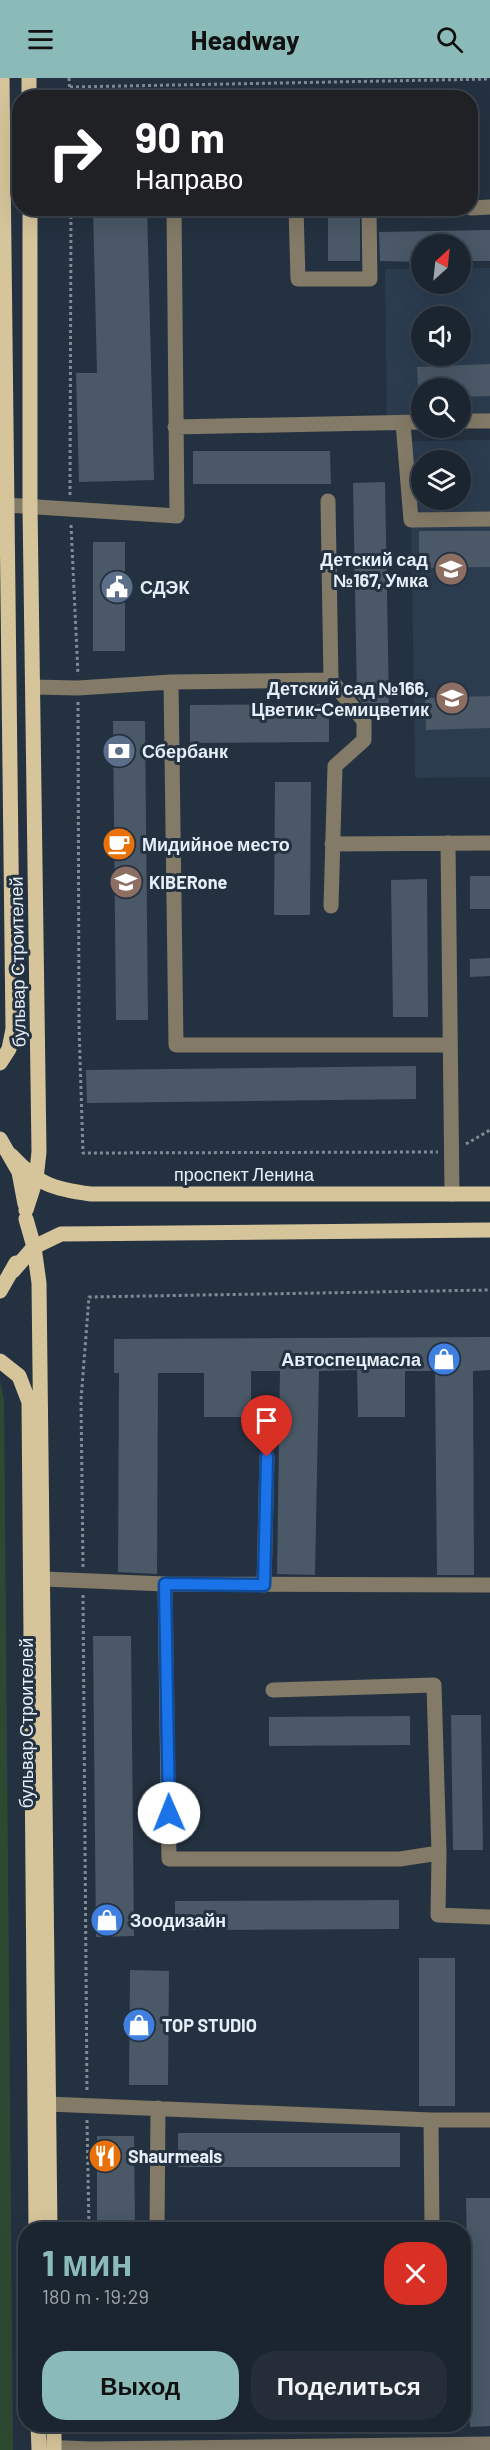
<!DOCTYPE html>
<html lang="ru">
<head>
<meta charset="utf-8">
<style>
  body { margin:0; font-family:Barlow,sans-serif; background:#242d38; color:#f1f3f6; height:100vh; display:flex; flex-direction:column; font-size:22px; white-space:nowrap }
  * { box-sizing:border-box; margin:0 }
  p { font-size:20px; color:#a0a5ab }
  .icon { flex:none; width:33px; height:33px; fill:none; stroke:currentColor; stroke-width:2; stroke-linecap:round; stroke-linejoin:round }
  .map { position:relative; flex:1; overflow:hidden }
  .sheet { position:absolute; left:18px; top:2144px; width:453px; height:210px; display:flex; flex-direction:column; background:#1b2530; border-radius:24px; box-shadow:0 6px 24px #0002,0 0 0 2px #39424c }
  .sheet>* { flex:none }
  .banner { position:absolute; left:12px; top:12px; width:466px; height:126px; border-radius:24px; box-shadow:0 6px 24px #0002,0 0 0 2px #39424c; background:#202124; color:#fff; overflow:hidden }
  .needle { width:39px; rotate:27deg }
  .controls { position:absolute; left:411px; top:156px; display:grid; gap:12px }
  .controls a { display:grid; place-items:center; width:60px; height:60px; border-radius:50%; background:#1b2530; box-shadow:0 6px 24px #0002,0 0 0 2px #39424c; font-size:30px }
  .pin { position:absolute; display:grid; place-items:center; width:51px; height:51px; color:#fff; margin:-62px -26px; border-radius:50% 50% 50% 0; rotate:-45deg; box-shadow:0 0 6px #0007 }
  .pin .icon { rotate:45deg }
  .me { position:absolute; width:66px; margin:-33px; rotate:359deg; stroke-linejoin:round; filter:drop-shadow(0 0 4px #0008) }
  .turn { display:flex; align-items:center; gap:21px; height:126px; padding:0 24px; font-size:27px }
  .turn .icon { width:78px; height:78px; stroke-width:2.5 }
  .turn b { display:block; font-size:42px; line-height:51px }
  .round { display:grid; place-items:center; flex:none; width:63px; height:63px; border-radius:24px; background:#242d38 }
  .headline { display:flex; align-items:center; justify-content:space-between; height:102px; padding:0 24px }
  h1 { font-size:36px; font-weight:700; line-height:45px; color:#8bbbb9 }
  .cta { display:flex; gap:12px; margin-top:auto; padding:12px 24px }
  .cta a { flex:1; height:69px; border-radius:24px; background:#8bbbb9; color:#111; font-size:24px; font-weight:700; line-height:69px; text-align:center }
  .cta a+a { background:#242d38; color:#f1f3f6 }
  header { display:flex; justify-content:space-between; align-items:center; height:78px; padding:0 24px; background:#8bbbb9; color:#111; font-size:27px; font-weight:700 }
  .map>svg:first-child { display:block }
  .built { fill:#2b3c4f; fill-rule:evenodd }
  .green { fill:#2e4932 }
  .building { fill:#4a5867 }
  .lines { fill:none; stroke-linecap:round; stroke-linejoin:round }
  .path { stroke:#818b98; stroke-width:3; stroke-dasharray:3 3; stroke-linecap:butt }
  .minor { stroke:#837a67; stroke-width:15 }
  .major { stroke:#d6c49b; stroke-width:15 }
  .route-casing { stroke:#114b97; stroke-width:15 }
  .route { stroke:#1a73e8; stroke-width:10 }
  .labels { text-anchor:middle; dominant-baseline:central; stroke-width:6; stroke-linejoin:round; paint-order:stroke }
  .poi-label { font-size:18px; font-weight:bold; fill:#e6eef8; stroke:#243140; text-anchor:start }
  .street-label { font-size:18px; fill:#e6eef8; stroke:#243140 }
</style>
</head>
<body>
<header><svg class="icon" aria-label="menu" viewBox="0 0 24 24"><path d="M4 6h16M4 12h16M4 18h16"/></svg>Headway<svg class="icon" aria-label="search" viewBox="0 0 24 24"><circle cx="10" cy="10" r="6"/><path d="M15 15l6 6"/></svg></header>
<div class="map">
<svg width="490" height="2372" viewBox="0 0 490 2372">
  <rect width="100%" height="100%" fill="#243140"/>
  <!-- built -->
  <path class="built" d="M461,190H490V343H461L460,310H422L421,344L387,345L385,191H421L422,206H460ZM422,238H460V278H422Z
    M490,362V699L415,700L410,363ZM422,382H460V422H422Z"/>
  <!-- green -->
  <path class="green" d="M0,1302L4,1323L13,2372H0Z"/>
  <!-- building -->
  <path class="building" d="M93,130H147L154,402L79,404L76,295H97Z
    M328,130H360V183H328Z
    M490,152V183H460V166H422V184L380,183L379,154Z
    M490,286V318L460,319V310H418L417,289Z
    M193,373H330L331,406H193Z
    M385,404L389,626H363L357,619L353,405Z
    M419,453H490V489L419,490Z
    M93,464H125V573H93Z
    M490,618V650L426,652L425,620Z
    M329,626V664L190,665V627Z
    M113,643H145L148,942H116Z
    M275,704H311L310,837H274Z
    M470,798H490V831H470Z
    M427,801L428,939H393L391,802Z
    M490,880V898L470,899V881Z
    M416,988V1021L87,1025L86,992Z
    M490,1259V1292L473,1293L474,1497H437L435,1293H405V1339H358L357,1292L319,1293L315,1497L277,1496L280,1293H251V1339H204V1295H158L157,1496L118,1494L119,1295H114V1261Z
    M93,1558H131L134,1858L96,1859Z
    M451,1637H481L483,1772H453Z
    M410,1638V1667L269,1668V1639Z
    M399,1822V1851L175,1852V1823Z
    M419,1880H455V2028H419Z
    M130,1892L169,1893L168,2007H129Z
    M178,2055H400V2089H178Z
    M97,2058H134L135,2151H97Z
    M466,2120H490V2348L470,2349Z"/>
  <g class="lines">
    <!-- path -->
    <path class="path" d="M69,0L70,20
      M70,9L490,1
      M70,417L71,130
      M71,447L78,597
      M78,624L79,949L83,1075L438,1074
      M466,1066L490,1052
      M83,1489L81,1322L89,1219L490,1212
      M83,1517L87,2014
      M87,2042L89,2151
      M91,2355V2346"/>
    <!-- minor -->
    <path class="minor" d="M296,130L298,201H370L369,132L422,130
      M471,130L490,129
      M460,343H490
      M403,345L411,442L490,441
      M175,349L422,344
      M328,423L331,602
      M6,427L177,438L174,130
      M171,604L176,967H450
      M33,609L78,610L171,604L331,602L364,643V662L335,688L331,828
      M448,765L452,1116
      M332,766L490,765
      M44,1501L165,1506L490,1507
      M165,1506L169,1781H400L439,1775L434,1607L273,1612
      M264,1507L267,1379
      M439,1775L438,1837L490,1839
      M48,2026L431,2042H490
      M431,2042L432,2151
      M157,2151L158,2030
      M42,2369L91,2371L490,2366"/>
    <!-- major -->
    <path class="major" d="M29,0V20
      M0,985L9,971L13,951L2,0
      M0,1061L19,1094L25,1126
      M11,1077C38,1106 52,1111 91,1116H490
      M26,1132L36,1101L39,1074L30,428V130
      M26,1141L34,1169L39,1205L50,2151
      M13,1193L34,1169L61,1156L490,1152
      M0,1213L16,1185
      M0,1283L19,1298L29,1324L36,2151
      M38,2346L39,2372
      M54,2346V2372"/>
  </g>
  <g class="lines">
    <!-- route casing -->
    <g class="route-casing">
      <path id="route" d="M169,1735L165,1506L264,1507L267,1379"/>
    </g>
    <!-- route -->
    <use href="#route" class="route"/>
  </g>
  <!-- icons -->
  <defs>
    <g id="school-disc" transform="scale(1.725)"><circle r="9.5" fill="#8d6e63" stroke="#243140"/><path d="M0-5L7-2L0 1L-7-2ZM-4 1L0 2.5L4 1V4Q0 6-4 4Z" fill="#fff"/></g>
    <g id="civic-disc" transform="scale(1.725)"><circle r="9.5" fill="#5c6f8a" stroke="#243140"/><path d="M-.6-6.5H3V-4.5H.6V-3L4-1V1h2V6H-6V1h2V-1L-.6-3ZM-1.2 2.5V6h2.4V2.5Z" fill="#fff"/></g>
    <g id="bank-disc" transform="scale(1.725)"><circle r="9.5" fill="#5c6f8a" stroke="#243140"/><path d="M-6-4H6V4H-6ZM0-2.3a2.3 2.3 0 1 0 0 4.6a2.3 2.3 0 1 0 0-4.6Z" fill="#fff"/></g>
    <g id="cafe-disc" transform="scale(1.725)"><circle r="9.5" fill="#e8710a" stroke="#243140"/><path d="M-5.5-4.5H6V0H3Q3 3.5 0 3.5H-2.5Q-5.5 3.5-5.5 0ZM3-3.2v2h1.7v-2ZM-6 4.5H4V6H-6Z" fill="#fff"/></g>
    <g id="shop-disc" transform="scale(1.725)"><circle r="9.5" fill="#3f7fe0" stroke="#243140"/><path d="M-5-2.5h2.3a2.7 3.5 0 0 1 5.4 0H5L5.5 6h-11ZM-1.5-2.5h3a1.5 2.3 0 0 0-3 0Z" fill="#fff"/></g>
    <g id="restaurant-disc" transform="scale(1.725)"><circle r="9.5" fill="#e8710a" stroke="#243140"/><path d="M-5-6h1v4h1v-4h1v4h1v-4h1v5L-1.5 .5V6h-2V.5L-5-1ZM5-6V6H3V1.5H1.5Q1.5-4 5-6Z" fill="#fff"/></g>
  </defs>
  <g fill-rule="evenodd">
    <use href="#school-disc" x="451" y="491"/>
    <use href="#civic-disc" x="117" y="509"/>
    <use href="#school-disc" x="452" y="620"/>
    <use href="#bank-disc" x="119" y="673"/>
    <use href="#cafe-disc" x="119" y="766"/>
    <use href="#school-disc" x="126" y="804"/>
    <use href="#shop-disc" x="444" y="1281"/>
    <use href="#shop-disc" x="107" y="1842"/>
    <use href="#shop-disc" x="139" y="1947"/>
    <use href="#restaurant-disc" x="105" y="2078"/>
  </g>
  <g class="labels">
    <!-- poi labels -->
    <g class="poi-label">
      <text x="428" y="481" text-anchor="end">Детский сад<tspan x="428" dy="21">№167, Умка</tspan></text>
      <text x="140" y="509">СДЭК</text>
      <text x="429" y="610" text-anchor="end">Детский сад №166,<tspan x="429" dy="21">Цветик-Семицветик</tspan></text>
      <text x="142" y="673">Сбербанк</text>
      <text x="142" y="766">Мидийное место</text>
      <text x="149" y="804">KIBERone</text>
      <text x="421" y="1281" text-anchor="end">Автоспецмасла</text>
      <text x="130" y="1842">Зоодизайн</text>
      <text x="162" y="1947">TOP STUDIO</text>
      <text x="128" y="2078">Shaurmeals</text>
    </g>
    <!-- street labels -->
    <g class="street-label">
      <text transform="translate(17 884) rotate(-91)">бульвар Строителей</text>
      <text x="244" y="1096">проспект Ленина</text>
      <text transform="translate(26 1645) rotate(-90)">бульвар Строителей</text>
    </g>
  </g>
</svg>
<div class="controls">
<a><svg class="needle" viewBox="-14 -14 28 28"><path d="M0-13l5 13h-10z" fill="#e53935"/><path d="M0 13l5-13h-10z" fill="#a0a5ab"/></svg></a>
<a><svg class="icon" aria-label="sound" viewBox="0 0 24 24"><path d="M4 9h4l5-4v14l-5-4H4zM17 9q2 3 0 6"/></svg></a>
<a><svg class="icon" aria-label="search" viewBox="0 0 24 24"><circle cx="10" cy="10" r="6"/><path d="M15 15l6 6"/></svg></a>
<a><svg class="icon" aria-label="layers" viewBox="0 0 24 24"><path d="M12 4l9 5-9 5-9-5zM3 14l9 5 9-5"/></svg></a>
</div>
<div class="pin" style="left:267px;top:1379px;background:#d93025"><svg class="icon" aria-label="arrive" viewBox="0 0 24 24"><path d="M6 21V4h12l-3 4 3 4H6"/></svg></div>
<svg class="me" style="left:169px;top:1735px" viewBox="-20 -20 40 40"><circle r="19" fill="#fff"/><path d="M0-13L10 11 0 6-10 11z" fill="#1a73e8"/></svg>
<div class="banner">
<div class="turn"><svg class="icon" aria-label="right" viewBox="0 0 24 24"><path d="M7 20v-9h11M14 6l5 5-5 5"/></svg><div><b>90 m</b>Направо</div></div>
</div>
<section class="sheet">
<div class="headline"><div><h1>1 мин</h1><p>180 m · 19:29</p></div><a class="round" style="background:#d93025;color:#fff"><svg class="icon" aria-label="close" viewBox="0 0 24 24"><path d="M6 6l12 12M18 6L6 18"/></svg></a></div>
<div class="cta"><a>Выход</a><a>Поделиться</a></div>
</section>
</div>
</body>
</html>
